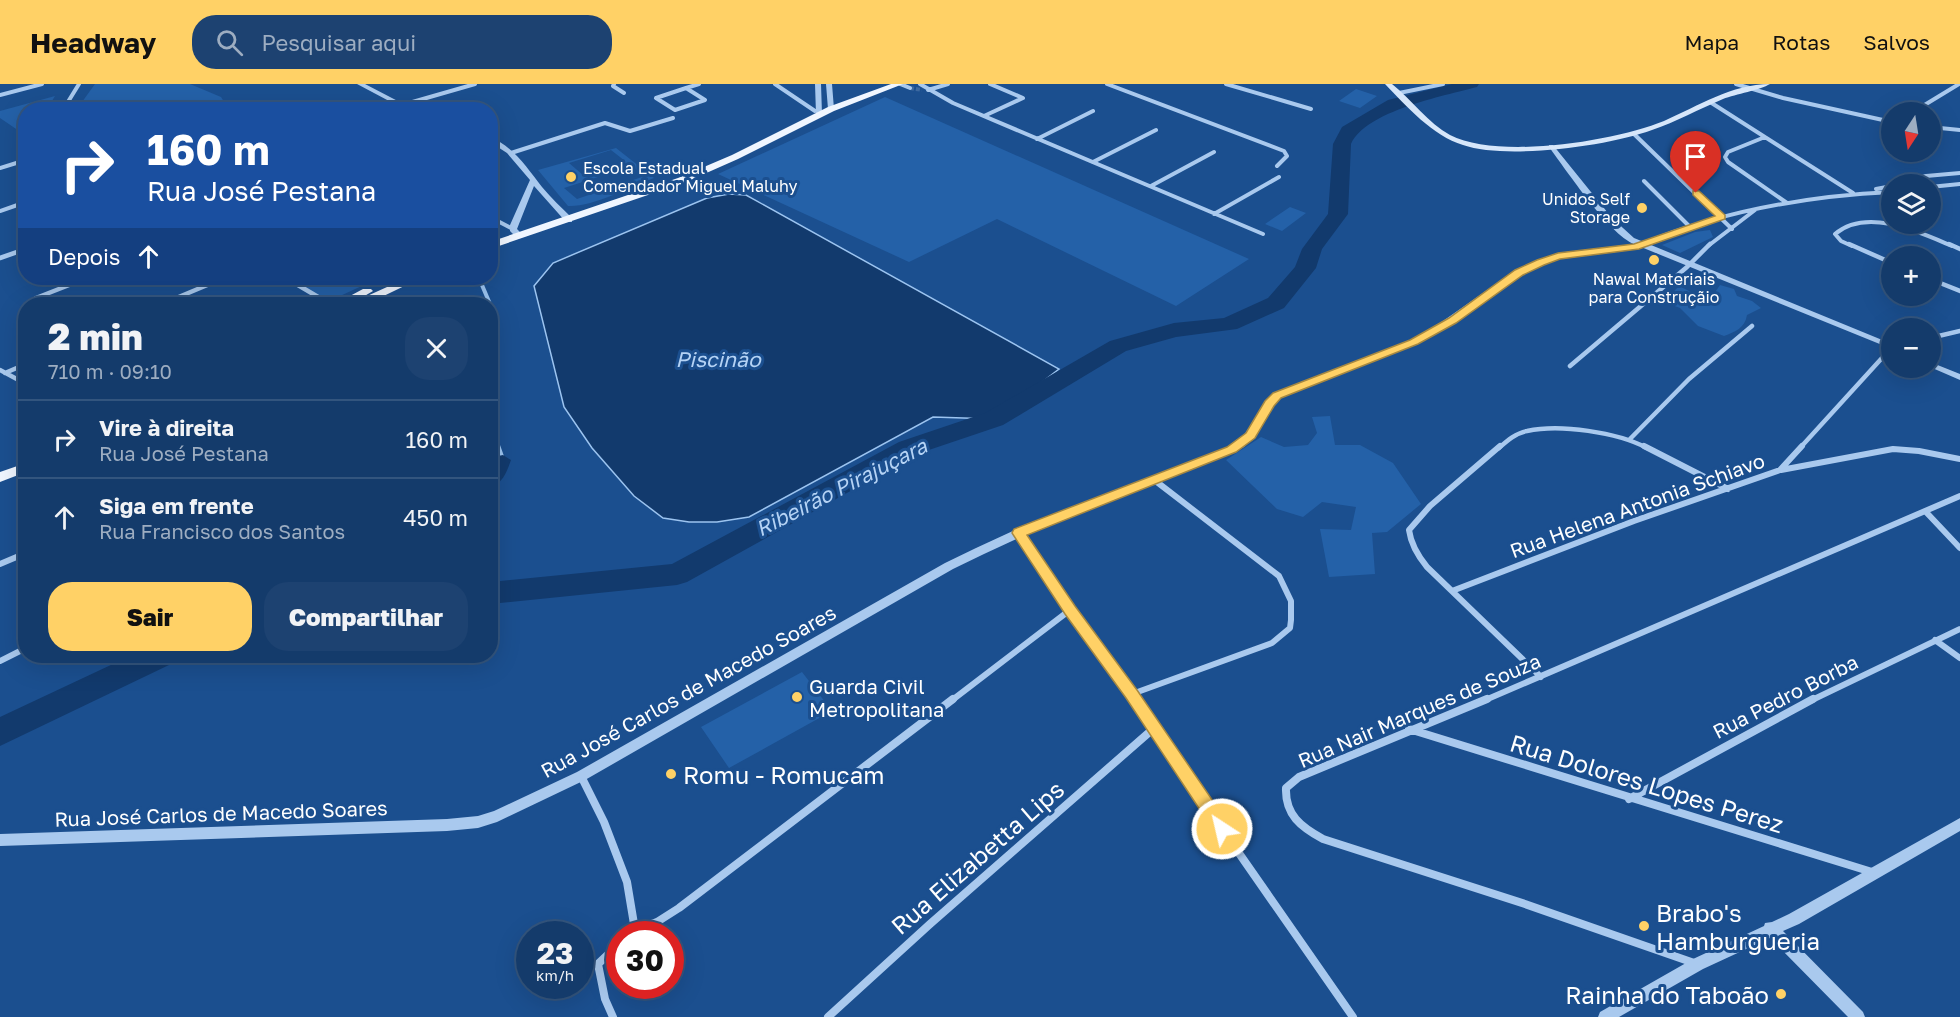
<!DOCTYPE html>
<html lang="pt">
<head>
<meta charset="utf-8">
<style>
  body { margin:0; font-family:"Golos Text",sans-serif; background:#1d4271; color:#f1f3f6; height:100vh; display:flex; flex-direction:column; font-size:22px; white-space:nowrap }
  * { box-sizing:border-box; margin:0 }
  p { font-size:20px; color:#9dadc1 }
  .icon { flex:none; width:33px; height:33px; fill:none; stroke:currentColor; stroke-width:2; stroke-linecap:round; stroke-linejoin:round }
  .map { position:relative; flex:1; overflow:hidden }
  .drawer { position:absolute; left:18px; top:213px; width:480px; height:366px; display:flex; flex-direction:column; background:#143b6b; border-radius:24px; box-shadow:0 6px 24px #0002,0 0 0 2px #33557e }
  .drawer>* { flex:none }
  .guide { position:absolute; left:18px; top:18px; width:480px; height:183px; border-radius:24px; box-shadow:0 6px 24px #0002,0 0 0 2px #33557e; background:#1a4fa0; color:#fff; overflow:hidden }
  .needle { width:39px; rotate:192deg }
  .controls { position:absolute; left:1881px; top:18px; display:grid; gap:12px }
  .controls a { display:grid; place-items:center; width:60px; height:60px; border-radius:50%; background:#143b6b; box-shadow:0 6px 24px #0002,0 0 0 2px #33557e; font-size:30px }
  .speed { position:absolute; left:516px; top:837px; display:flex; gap:12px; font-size:30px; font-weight:700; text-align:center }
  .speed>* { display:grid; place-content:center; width:78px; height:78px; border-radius:50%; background:#143b6b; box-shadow:0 6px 24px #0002,0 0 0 2px #33557e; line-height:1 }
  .speed small { font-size:15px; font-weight:400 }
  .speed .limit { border:9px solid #d22; background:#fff; color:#111 }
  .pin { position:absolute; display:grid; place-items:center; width:51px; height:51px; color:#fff; margin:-62px -26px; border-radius:50% 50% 50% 0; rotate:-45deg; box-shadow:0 0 6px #0007 }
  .pin .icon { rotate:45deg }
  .me { position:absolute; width:66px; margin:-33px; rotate:325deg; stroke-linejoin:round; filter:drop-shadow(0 0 4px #0008) }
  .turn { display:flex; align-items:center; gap:21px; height:126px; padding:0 30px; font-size:27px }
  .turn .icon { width:78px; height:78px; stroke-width:2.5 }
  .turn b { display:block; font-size:42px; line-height:51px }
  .then { display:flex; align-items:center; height:57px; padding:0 30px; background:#0003; gap:12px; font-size:22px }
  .round { display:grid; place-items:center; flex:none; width:63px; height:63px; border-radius:24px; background:#1d4271 }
  .head { display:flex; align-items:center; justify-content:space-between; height:102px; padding:0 30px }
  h1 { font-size:36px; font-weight:800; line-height:45px }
  .cta { display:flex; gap:12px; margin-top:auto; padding:12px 30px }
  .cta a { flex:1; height:69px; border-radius:24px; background:#ffd166; color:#111; font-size:24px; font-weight:800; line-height:69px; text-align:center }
  .cta a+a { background:#1d4271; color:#f1f3f6 }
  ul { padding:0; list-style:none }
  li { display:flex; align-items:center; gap:18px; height:78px; padding:0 30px; border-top:2px solid #33557e }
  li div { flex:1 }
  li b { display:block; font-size:22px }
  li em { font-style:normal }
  header { display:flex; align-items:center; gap:36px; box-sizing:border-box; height:84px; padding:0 30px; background:#ffd166; color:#111 }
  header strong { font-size:28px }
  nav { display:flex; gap:33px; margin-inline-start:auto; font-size:21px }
  .search { width:420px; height:54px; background:#1d4271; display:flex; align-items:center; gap:15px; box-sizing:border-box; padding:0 21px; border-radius:24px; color:#9dadc1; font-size:22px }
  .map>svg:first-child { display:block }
  .green { fill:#2461a8; fill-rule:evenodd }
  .water { fill:#123a6d; stroke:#9cc4f0; stroke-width:1.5 }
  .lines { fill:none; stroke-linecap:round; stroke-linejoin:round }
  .stream-far1 { stroke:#9cc4f0; stroke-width:4 }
  .stream { stroke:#9cc4f0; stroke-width:4.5 }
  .canal { fill:#123a6d; fill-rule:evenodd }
  .river { fill:#123a6d; fill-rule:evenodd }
  .minor-tunnel { stroke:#3d69a0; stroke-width:4; stroke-dasharray:4 2; stroke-linecap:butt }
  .minor-far3 { stroke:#a9c9ee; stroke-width:4 }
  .minor-far2 { stroke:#a9c9ee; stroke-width:4.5 }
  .minor-far1 { stroke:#a9c9ee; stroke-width:6 }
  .minor { stroke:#a9c9ee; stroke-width:8 }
  .tertiary { fill:#a9c9ee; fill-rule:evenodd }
  .secondary { fill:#d6e6fa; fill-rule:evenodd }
  .primary { fill:#f0f6ff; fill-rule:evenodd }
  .route { fill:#ffd166; stroke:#a68842; stroke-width:1.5 }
  .poi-dot { fill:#ffd166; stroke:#1b4f8f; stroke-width:2 }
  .labels { text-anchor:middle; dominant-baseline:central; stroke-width:6; stroke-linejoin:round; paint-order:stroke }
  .far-poi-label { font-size:16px; fill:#fff; stroke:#1b4f8f; text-anchor:start }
  .street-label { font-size:20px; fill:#fff; stroke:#1b4f8f }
  .poi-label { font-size:20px; fill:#fff; stroke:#1b4f8f; text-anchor:start }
  .water-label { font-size:21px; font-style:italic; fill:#b5d3f5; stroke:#1b4f8f }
  .near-poi-label { font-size:24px; fill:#fff; stroke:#1b4f8f; text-anchor:start }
  .near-street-label { font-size:24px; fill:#fff; stroke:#1b4f8f }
</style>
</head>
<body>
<header>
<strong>Headway</strong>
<div class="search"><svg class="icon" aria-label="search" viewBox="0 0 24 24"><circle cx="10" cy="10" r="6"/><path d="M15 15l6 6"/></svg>Pesquisar aqui</div>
<nav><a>Mapa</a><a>Rotas</a><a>Salvos</a></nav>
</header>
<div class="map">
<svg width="1960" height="933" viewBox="0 0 1960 933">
  <rect width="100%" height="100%" fill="#1b4f8f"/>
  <!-- green -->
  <path class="green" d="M95,0H190L221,13L226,21L225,26L79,25L82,18Z
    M1356,5L1377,12L1360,24L1339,17Z
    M55,12L47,25L26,26L25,51L0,34V27Z
    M885,13L1249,175L1176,222L997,135L909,178L718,90Z
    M616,64L654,94C630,103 593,123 568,122L538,86ZM611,66L625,77L583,91L569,79ZM632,82L645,92L577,115L564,104Z
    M1290,123L1306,129L1282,147L1265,140Z
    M1710,146L1713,153L1680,169L1662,161L1695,148Z
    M289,194H379L327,218Z
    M1720,201L1734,205L1737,212L1752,217L1761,224L1747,231C1745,244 1735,248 1724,252L1698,242L1680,224L1664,218L1679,202L1709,217Z
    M1330,332L1335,361H1360L1393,379L1421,420L1387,448L1372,449L1375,490L1329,493L1320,445L1351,446L1356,423L1322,418L1303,433L1277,425L1226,376L1261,353L1284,363L1308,361L1317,349L1312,333Z
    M802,588L832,627L729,684L701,643Z"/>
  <!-- water -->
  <path class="water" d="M729,110L746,111L1059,285L994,335L933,333L749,433L717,438H689L663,434L634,412L592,364L564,323L534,202L553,179L707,114Z"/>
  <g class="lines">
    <!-- stream-far1 -->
    <path class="stream-far1" d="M479,194L490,220
      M490,228L498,364"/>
    <!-- stream -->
    <path class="stream" d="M498,362L503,376"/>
    <!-- canal -->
    <path class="canal" d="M503,371L511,376C507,387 503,400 490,403V388L498,372Z"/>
    <!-- river -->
    <path class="river" d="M1452,0H1479L1477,3C1443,12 1366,27 1351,60L1348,130L1322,165L1316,184L1284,224L1237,245L1176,253L1126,267L1003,341L917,370L687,498L677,501L490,520V498L672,480L899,358L985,329L1110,257L1174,239L1224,234L1268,214L1295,183L1302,165L1328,130L1333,60L1342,43L1388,16Z
      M130,572H174L169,581L0,662V633Z"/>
    <!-- minor-tunnel -->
    <path class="minor-tunnel" d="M910,4L922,6"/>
    <!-- minor-far3 -->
    <path class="minor-far3" d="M614,0L613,2L624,9
      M775,0L815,27
      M900,0L910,4
      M920,0L953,19L1263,150
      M1107,0L1284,67L1287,72L1277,82
      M1226,0L1311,25
      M1736,0L1783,14L1892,38
      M686,4L705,16L675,26L656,14Z
      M686,4L699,0
      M928,6L948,0
      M1399,9L1443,0
      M0,11L42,0
      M1710,18L1853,109
      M402,21L475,0
      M63,26L79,0
      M1913,28L1959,0
      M984,32L1023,14L990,0
      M1930,43L1960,46
      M1634,50L1732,145
      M1765,53L1728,68L1725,73L1728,78L1787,119
      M1037,55L1093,27
      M511,69L605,39L630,47L673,34
      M1093,78L1156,46
      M0,84L26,76
      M1644,97L1690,143
      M1896,100L1926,92L1960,89
      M1151,102L1214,68
      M1930,103L1960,100
      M1876,105L1892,102
      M0,127L26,118
      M1214,130L1279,93
      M490,133L513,145
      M1642,160C1722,127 1806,112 1892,108
      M1708,162L1755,126
      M1852,162L1841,157L1835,150C1867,123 1919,148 1952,162"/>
    <!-- minor-far2 -->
    <path class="minor-far2" d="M1849,160L1892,179
      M1949,160L1960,165
      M0,174L26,165
      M286,194L330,220
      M1930,195L1960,207
      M36,214L87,194
      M162,220L224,194
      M1930,254L1960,247
      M1570,282L1687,183L1710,160
      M0,286L26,300
      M5,289L26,280
      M1630,355L1689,295L1752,242
      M1499,364C1507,357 1516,349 1527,347C1560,340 1617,348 1647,364
      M1800,364L1892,263"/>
    <!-- minor-far1 -->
    <path class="minor-far1" d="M1500,362L1430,422L1409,446C1411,461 1418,472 1427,483L1541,593
      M1644,362L1728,405
      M1781,386L1893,365L1919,367L1960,375
      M1926,428L1960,464
      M1019,449L1070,526L1136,617
      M0,480L26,469
      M1452,507L1634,437L1780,386L1802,362
      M1935,556L1960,574
      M0,577L26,564
      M1132,610L1272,559L1290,544L1291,536V517L1279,492L1153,395
      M951,617L1070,526
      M1483,617L1960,412
      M1810,617L1960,545"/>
    <!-- minor -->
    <path class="minor" d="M1135,615L1195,706L1353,933
      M1487,615L1299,693L1286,704C1285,731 1301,743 1323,755L1525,820L1697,880
      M1409,645L1872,788
      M581,692L604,738L627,798L635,846L630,850
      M1629,715L1813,615
      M635,846L657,838L679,824L953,615
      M613,933L605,915L598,880L620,859
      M828,933L930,840L1153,645"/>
    <!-- tertiary -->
    <path class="tertiary" d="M357,0H365L415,26H406Z
      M815,0H821L822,30L819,32L816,30Z
      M826,0H832L834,25L831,27L828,25Z
      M490,53C514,63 527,84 542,103C551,114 562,124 572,134V138H566L534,102L517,145L524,152L517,154L510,147V141L530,96L507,69L490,58Z
      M1549,61H1553L1612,134L1634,154L1892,260V265L1641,163L1616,168L1563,174L1541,181L1509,198L1449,241L1417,260L1280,314L1244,363L1023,452L984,470L953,485L585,696L497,738L478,744L447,747L0,762V750L447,735L478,732L494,727L577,688L945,479L976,464L1015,446L1238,359L1274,310L1411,256L1443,237L1503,195L1535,177L1563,170L1616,164L1634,160C1609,150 1567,87 1549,63Z
      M1930,278L1960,290V296L1930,283Z
      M1960,734V747L1799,840L1783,847L1863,928L1865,933H1848L1770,854L1703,885L1619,933H1598L1600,928L1693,875L1764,842L1765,839L1772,838L1789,830Z"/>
    <!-- secondary -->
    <path class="secondary" d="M1385,0H1392C1412,16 1428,39 1450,51C1499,76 1615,57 1664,37C1698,22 1732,0 1770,0C1760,6 1736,10 1723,15C1699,25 1676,38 1652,46C1609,62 1506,76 1463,61C1433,52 1406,22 1385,0Z"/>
    <!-- primary -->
    <path class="primary" d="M891,0H903L834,27L738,75L686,98L490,165V158L678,94L732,71L828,23Z
      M407,194H421L367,220H354L355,218L349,220H335L363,205H371L373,207L356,217Z
      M26,379V388L0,398V388Z"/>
  </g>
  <!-- route -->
  <path class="route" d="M1693,107H1699L1725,131V135L1639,165L1560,175L1544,181L1523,191L1456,239L1418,260L1281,314L1274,322L1255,354L1236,368L1027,451L1075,522L1137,606L1228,739L1230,745L1228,750L1222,752L1216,750L1126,614L1065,530L1014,452L1012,449L1014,445L1227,363L1246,349L1265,317L1273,309L1410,256L1449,234L1515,186L1537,176L1558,169L1634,160L1715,132L1693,111Z"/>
  <!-- markers -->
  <g class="poi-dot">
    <circle cx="571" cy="93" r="6"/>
    <circle cx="1642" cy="124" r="6"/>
    <circle cx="1654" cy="176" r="6"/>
    <circle cx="797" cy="613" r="6"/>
    <circle cx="671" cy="690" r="6"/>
    <circle cx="1644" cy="842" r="6"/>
    <circle cx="1781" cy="910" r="6"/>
  </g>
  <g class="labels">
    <!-- far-poi labels -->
    <g class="far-poi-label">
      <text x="583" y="84">Escola Estadual<tspan x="583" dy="18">Comendador Miguel Maluhy</tspan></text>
      <text x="1630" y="115" text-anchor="end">Unidos Self<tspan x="1630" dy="18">Storage</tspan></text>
      <text x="1654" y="195" text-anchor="middle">Nawal Materiais<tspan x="1654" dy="18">para Construçãio</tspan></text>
    </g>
    <!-- street labels -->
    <g class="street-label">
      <text transform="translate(1637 421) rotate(-20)">Rua Helena Antonia Schiavo</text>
      <text transform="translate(688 607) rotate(-29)">Rua José Carlos de Macedo Soares</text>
      <text transform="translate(1785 612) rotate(-27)">Rua Pedro Borba</text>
      <text transform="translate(1419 626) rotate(-23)">Rua Nair Marques de Souza</text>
      <text transform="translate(221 729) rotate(-2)">Rua José Carlos de Macedo Soares</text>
    </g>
    <!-- poi labels -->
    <g class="poi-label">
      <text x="809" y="602">Guarda Civil<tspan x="809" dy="23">Metropolitana</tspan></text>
    </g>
    <!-- water labels -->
    <g class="water-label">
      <text x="718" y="275">Piscinão</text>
      <text transform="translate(841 403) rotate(-27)">Ribeirão Pirajuçara</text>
    </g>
    <!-- near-poi labels -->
    <g class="near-poi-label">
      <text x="683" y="690">Romu - Romucam</text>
      <text x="1656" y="828">Brabo's<tspan x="1656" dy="28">Hamburgueria</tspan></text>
      <text x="1769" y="910" text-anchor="end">Rainha do Taboão</text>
    </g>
    <!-- near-street labels -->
    <g class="near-street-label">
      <text transform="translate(1647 699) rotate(17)">Rua Dolores Lopes Perez</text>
      <text transform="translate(977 773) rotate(-41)">Rua Elizabetta Lips</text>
    </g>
  </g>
</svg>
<div class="controls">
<a><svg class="needle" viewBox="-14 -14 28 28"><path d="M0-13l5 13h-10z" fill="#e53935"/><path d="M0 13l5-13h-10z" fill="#9dadc1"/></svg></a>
<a><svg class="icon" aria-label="layers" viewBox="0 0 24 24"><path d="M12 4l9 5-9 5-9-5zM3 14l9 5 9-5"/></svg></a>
<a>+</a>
<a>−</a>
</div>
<div class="speed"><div>23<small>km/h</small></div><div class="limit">30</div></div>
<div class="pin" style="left:1696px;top:109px;background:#d93025"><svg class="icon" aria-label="arrive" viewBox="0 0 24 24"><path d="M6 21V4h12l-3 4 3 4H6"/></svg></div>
<svg class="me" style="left:1222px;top:745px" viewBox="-20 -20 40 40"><circle r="17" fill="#ffd166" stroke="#fff" stroke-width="3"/><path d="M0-11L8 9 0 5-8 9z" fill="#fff"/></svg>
<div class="guide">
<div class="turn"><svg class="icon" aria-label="right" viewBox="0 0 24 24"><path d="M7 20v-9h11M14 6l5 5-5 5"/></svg><div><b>160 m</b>Rua José Pestana</div></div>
<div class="then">Depois<svg class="icon" aria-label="ahead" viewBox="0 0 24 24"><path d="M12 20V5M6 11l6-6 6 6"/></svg></div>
</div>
<section class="drawer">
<div class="head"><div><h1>2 min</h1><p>710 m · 09:10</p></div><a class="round"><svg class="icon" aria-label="close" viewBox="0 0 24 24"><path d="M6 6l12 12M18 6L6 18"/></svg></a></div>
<ul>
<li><svg class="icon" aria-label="right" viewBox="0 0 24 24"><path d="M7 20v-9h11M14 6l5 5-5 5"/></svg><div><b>Vire à direita</b><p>Rua José Pestana</p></div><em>160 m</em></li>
<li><svg class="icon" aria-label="ahead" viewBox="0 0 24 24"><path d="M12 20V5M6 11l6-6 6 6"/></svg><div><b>Siga em frente</b><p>Rua Francisco dos Santos</p></div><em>450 m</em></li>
</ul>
<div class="cta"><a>Sair</a><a>Compartilhar</a></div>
</section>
</div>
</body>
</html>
